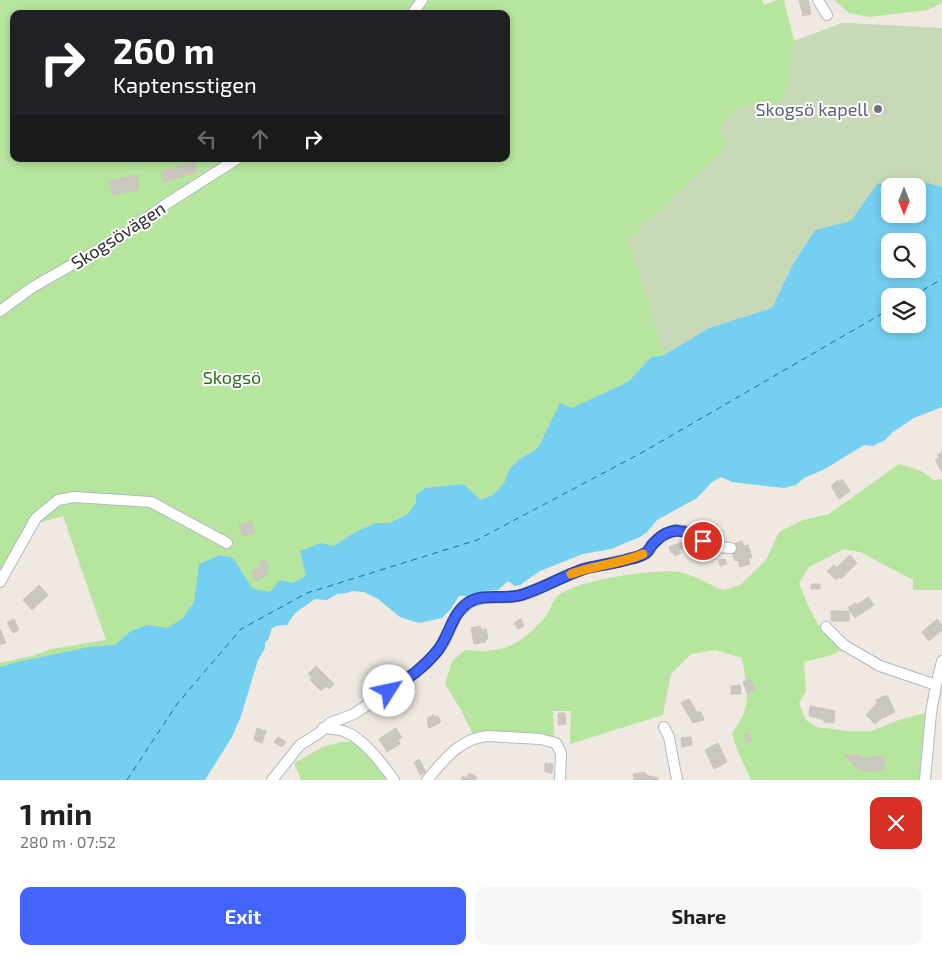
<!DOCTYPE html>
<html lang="en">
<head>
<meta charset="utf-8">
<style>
  body { margin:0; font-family:"Exo 2",sans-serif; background:#f6f6f6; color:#202124; height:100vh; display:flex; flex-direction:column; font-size:19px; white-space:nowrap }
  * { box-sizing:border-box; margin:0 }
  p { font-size:16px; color:#757577 }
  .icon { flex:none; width:28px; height:28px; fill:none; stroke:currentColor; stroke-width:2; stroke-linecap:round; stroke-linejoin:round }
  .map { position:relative; height:780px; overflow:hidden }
  .drawer { display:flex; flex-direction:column; background:#fff; flex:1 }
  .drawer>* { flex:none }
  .hud { position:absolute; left:10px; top:10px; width:500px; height:152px; border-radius:10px; box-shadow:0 2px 8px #0003; background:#202124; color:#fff; overflow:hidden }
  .needle { width:32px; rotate:180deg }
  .controls { position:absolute; left:881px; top:178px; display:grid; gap:10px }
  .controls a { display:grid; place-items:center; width:45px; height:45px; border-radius:10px; background:#fff; box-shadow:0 2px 8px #0003; font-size:25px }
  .pin { position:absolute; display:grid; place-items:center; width:42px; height:42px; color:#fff; margin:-21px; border:2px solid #fff; border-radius:50%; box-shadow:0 1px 5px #0007 }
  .me { position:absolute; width:55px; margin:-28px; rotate:55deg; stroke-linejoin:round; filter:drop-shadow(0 0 4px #0008) }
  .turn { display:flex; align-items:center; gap:18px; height:105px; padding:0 20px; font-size:22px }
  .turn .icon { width:65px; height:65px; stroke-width:2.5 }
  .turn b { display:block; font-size:35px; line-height:42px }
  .lanes { display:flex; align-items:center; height:48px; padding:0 20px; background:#0003; justify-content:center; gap:25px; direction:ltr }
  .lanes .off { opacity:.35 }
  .round { display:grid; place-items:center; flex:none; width:52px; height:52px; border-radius:10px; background:#f6f6f6 }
  .headline { display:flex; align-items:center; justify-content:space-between; height:85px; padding:0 20px }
  h1 { font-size:30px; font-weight:700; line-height:38px }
  .button { display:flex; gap:10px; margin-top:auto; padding:10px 20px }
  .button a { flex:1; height:58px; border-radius:10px; background:#4264fb; color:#fff; font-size:20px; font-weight:700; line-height:58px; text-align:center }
  .button a+a { background:#f6f6f6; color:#202124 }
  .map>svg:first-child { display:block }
  .green { fill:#b6e59e; fill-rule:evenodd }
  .cemetery { fill:#c8d9b8 }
  .water { fill:#75cff0; fill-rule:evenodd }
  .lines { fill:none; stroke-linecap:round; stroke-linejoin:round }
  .ferry { stroke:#0d6fa3; stroke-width:1; stroke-dasharray:6 5; stroke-linecap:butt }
  .building { fill:#cbc7bf; stroke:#cbc5ba }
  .minor-casing { stroke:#b4b7c1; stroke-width:12 }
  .minor { stroke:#fff; stroke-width:10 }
  .route-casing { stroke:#2b41a3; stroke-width:12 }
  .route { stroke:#4264fb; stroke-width:9 }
  .slow { stroke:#f59e0b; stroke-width:9 }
  .worship-dot { fill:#6b7280; stroke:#fff; stroke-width:2 }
  .labels { text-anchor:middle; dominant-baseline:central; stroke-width:4; stroke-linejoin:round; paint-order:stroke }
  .worship-label { font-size:18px; fill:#5b616d; stroke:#fff; text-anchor:end }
  .street-label { font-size:18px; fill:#2e2e2e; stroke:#fff }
  .park-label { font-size:18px; fill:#2c6e1b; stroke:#fff }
</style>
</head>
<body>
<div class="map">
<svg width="942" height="780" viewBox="0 0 942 780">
  <rect width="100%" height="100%" fill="#efe9e1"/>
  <!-- green -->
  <path class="green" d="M0,0H762L764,5L777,0H784L794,41L843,23L942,28V187L920,181L877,184L664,355L651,357L628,382L572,409L607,470L373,563L0,780V663L35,655L51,649L106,640L63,516L35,524L32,531L24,528L0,574ZM14,14H506V159H14Z
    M834,0H942V3L928,10L869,17L849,13Z
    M899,464L921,471L934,480L942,479V590H913V580L860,552L844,549L809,567L799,583C811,613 817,630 844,650L825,657L804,662L806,691L799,703L806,720L816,727L848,731H872L899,720L925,713L920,770V780H751L737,749L732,733C754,703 747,692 742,658L715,650L691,654L671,674L663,715L570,744L571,711H553L554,737L473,735L461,710L445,684L452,661L465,650C494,653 512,650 534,629C538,624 544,620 547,615C550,610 552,602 556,598C571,580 662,567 684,573C697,577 710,585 723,590L740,585L766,560L779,532L803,520L829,514Z
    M341,742H353L367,754L388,780H301L294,763L323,747Z"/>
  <!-- cemetery -->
  <path class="cemetery" d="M843,23L942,28V187L920,181L877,184L851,222L815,231L793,264L772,308L709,328L664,355L628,239L723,150L725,139L719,132V128L738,106L758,103L771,106L785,95L794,41Z"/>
  <!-- water -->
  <path class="water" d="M920,181L942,187V407L914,418L893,432L885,440L873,446L864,445L825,469L804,478L796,485L784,488L732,482L721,477L712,482L697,498L657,520L647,532L640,537L611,549L583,554L540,571L520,585L515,586L508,581L498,590L486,591L470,596H459L450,610L442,618L419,623L400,617L378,599L364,592L352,591L347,593L337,594L327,600L315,599L295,613L287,625L276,626L272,628L268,640L265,642V648L258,660L241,716L232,737L205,780H0V667L17,662L89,647L115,645L131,631L148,625L167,628L182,619L194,602L199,564L220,555L233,558L253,589L270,592L280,580L292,583L306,576L300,551L321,543L334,546L355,532L376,523H390L409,513L416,502V495L425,488L463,484L481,500L493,495L504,483L509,470L518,460L538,448L560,403L572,408L628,382L651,357L664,355L709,328L772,308L793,264L815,230L851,221L877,184ZM890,186H918V214H890ZM890,241H918V269H890ZM890,296H918V324H890Z"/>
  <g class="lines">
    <!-- ferry -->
    <path class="ferry" d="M913,296L942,279
      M127,780L177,704L241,629L307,593L477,540L643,452L890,309"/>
  </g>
  <!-- building -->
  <path class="building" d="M799,0H808L811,14L803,16Z
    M881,101L887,111L876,117L870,107Z
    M194,162L197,172L164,182L161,172Z
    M136,175L139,189L113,195L109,181Z
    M942,452V472L935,460L939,458L937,455Z
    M842,479L850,491L839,499L831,486L838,480L839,482Z
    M251,521L255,532L243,537L239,525Z
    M742,541L744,546L748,545L752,557L748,559L750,564L740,567L738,560L735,561L731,551L736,549L734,544Z
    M682,542L684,548L679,550L681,553L675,556L673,552L671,553L669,547Z
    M850,555L857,563L841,579L839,577L836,580L827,571L834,565L836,568Z
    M725,559L727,564L720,566L719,560Z
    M264,560L269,567L266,569L268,574L256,581L251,572L261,566L259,563Z
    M811,584H820V589H811Z
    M39,585L48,595L32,610L23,600Z
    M868,597L874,605L855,618L848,608L855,603L857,605Z
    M831,611H849V621H831Z
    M14,619L19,630L13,633L7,622Z
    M521,619L524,626L518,629L514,623Z
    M937,619L942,625V630L929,641L922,632Z
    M480,626L481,630L486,629L488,639L485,640L486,642L474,644L471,628Z
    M0,629L6,643L0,645Z
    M316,666L334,684L329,689L326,686L321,691L310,680L312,677L308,674Z
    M750,679L755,690L747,693L743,682Z
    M740,685L741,694H731V686Z
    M887,695L895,712L883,718V717L875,724L866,715L877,703L876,700Z
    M689,699L697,712H701L704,720L693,723L681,703Z
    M810,706L835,711L834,723L824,722V720L809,716Z
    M558,713H565L566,724L558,725Z
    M434,715V717L438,716L441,722L429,728L427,722L428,721L427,718Z
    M257,728L266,731L262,743L254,740Z
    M396,728L402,738L398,740L400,744L387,752L379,739Z
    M748,733L752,740L748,743L743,735Z
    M278,737L286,742L282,747L274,742Z
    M691,737L692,745L682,747L681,738Z
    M718,743L727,762L714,769L705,750Z
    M844,755H856L863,758L882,756L886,769L876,771H865L856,767Z
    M419,759L426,772L420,775L414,762Z
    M545,763L553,764L552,773L545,772Z
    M645,772L646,775L658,778V780H634L633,774Z
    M469,773L477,777L475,780H461L463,776L467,778Z"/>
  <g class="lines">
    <!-- minor casing -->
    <g class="minor-casing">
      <path id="minor" d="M818,0L827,15
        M412,14L422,0
        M0,311L33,287L124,235L163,206L237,159
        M0,582L36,518L58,500L74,497L151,502L227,543
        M826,627L844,645L880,666L936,685
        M664,727L669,737L677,780
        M323,728C331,729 339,729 346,732C364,739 383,765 394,780
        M272,780L300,745L319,733L330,723L354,714L415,673L438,651L444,642L457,614L470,602L484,598L511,597L522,595L583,569L636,557L646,553L652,544L664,535L675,530L687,531L716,547L731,548
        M427,780C444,760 461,737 489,736L540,739L556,743L561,753L560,780
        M925,780L931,713L936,685L942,661"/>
    </g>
    <!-- minor -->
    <use href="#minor" class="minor"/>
  </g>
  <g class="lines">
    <!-- route casing -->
    <g class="route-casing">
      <path id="route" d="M389,691C407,679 425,667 438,650C450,634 452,613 469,602C484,593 504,600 521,595C543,589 562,576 584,569C599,565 614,564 629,559C635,558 641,556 646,553C650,550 650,547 653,544C670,525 685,529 703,541"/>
    </g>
    <!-- route -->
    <use href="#route" class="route"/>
    <!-- slow -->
    <path class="slow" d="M571,574C594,565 620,564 643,554"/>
  </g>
  <!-- markers -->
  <circle class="worship-dot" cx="878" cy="109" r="5"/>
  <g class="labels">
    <!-- worship labels -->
    <g class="worship-label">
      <text x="868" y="109">Skogsö kapell</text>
    </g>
    <!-- street labels -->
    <g class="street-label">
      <text transform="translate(118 235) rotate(-33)">Skogsövägen</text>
    </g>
    <!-- park labels -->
    <g class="park-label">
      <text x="232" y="377">Skogsö</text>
    </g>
  </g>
</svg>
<div class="controls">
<a><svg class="needle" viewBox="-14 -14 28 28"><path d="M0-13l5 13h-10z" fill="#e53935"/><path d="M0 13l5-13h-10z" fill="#757577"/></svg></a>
<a><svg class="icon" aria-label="search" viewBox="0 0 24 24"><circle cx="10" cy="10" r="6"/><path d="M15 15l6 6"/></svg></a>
<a><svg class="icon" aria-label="layers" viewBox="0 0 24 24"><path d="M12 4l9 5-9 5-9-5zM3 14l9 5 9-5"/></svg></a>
</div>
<div class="pin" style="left:703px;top:541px;background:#d93025"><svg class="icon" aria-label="arrive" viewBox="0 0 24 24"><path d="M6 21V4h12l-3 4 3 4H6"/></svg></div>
<svg class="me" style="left:389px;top:691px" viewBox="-20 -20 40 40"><circle r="19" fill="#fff"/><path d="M0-13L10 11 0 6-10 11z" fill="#4264fb"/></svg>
<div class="hud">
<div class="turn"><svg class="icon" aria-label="right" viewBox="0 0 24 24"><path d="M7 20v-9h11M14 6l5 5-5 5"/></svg><div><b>260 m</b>Kaptensstigen</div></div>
<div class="lanes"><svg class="icon off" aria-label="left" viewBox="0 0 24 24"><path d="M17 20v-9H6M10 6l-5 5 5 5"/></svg><svg class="icon off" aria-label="ahead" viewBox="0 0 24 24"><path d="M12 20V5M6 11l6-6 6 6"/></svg><svg class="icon" aria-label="right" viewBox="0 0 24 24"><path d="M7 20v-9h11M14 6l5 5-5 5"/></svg></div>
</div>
</div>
<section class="drawer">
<div class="headline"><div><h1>1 min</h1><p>280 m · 07:52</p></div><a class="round" style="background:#d93025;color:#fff"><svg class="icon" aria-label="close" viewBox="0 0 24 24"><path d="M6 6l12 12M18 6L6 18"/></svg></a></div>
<div class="button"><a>Exit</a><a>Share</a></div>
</section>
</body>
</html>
